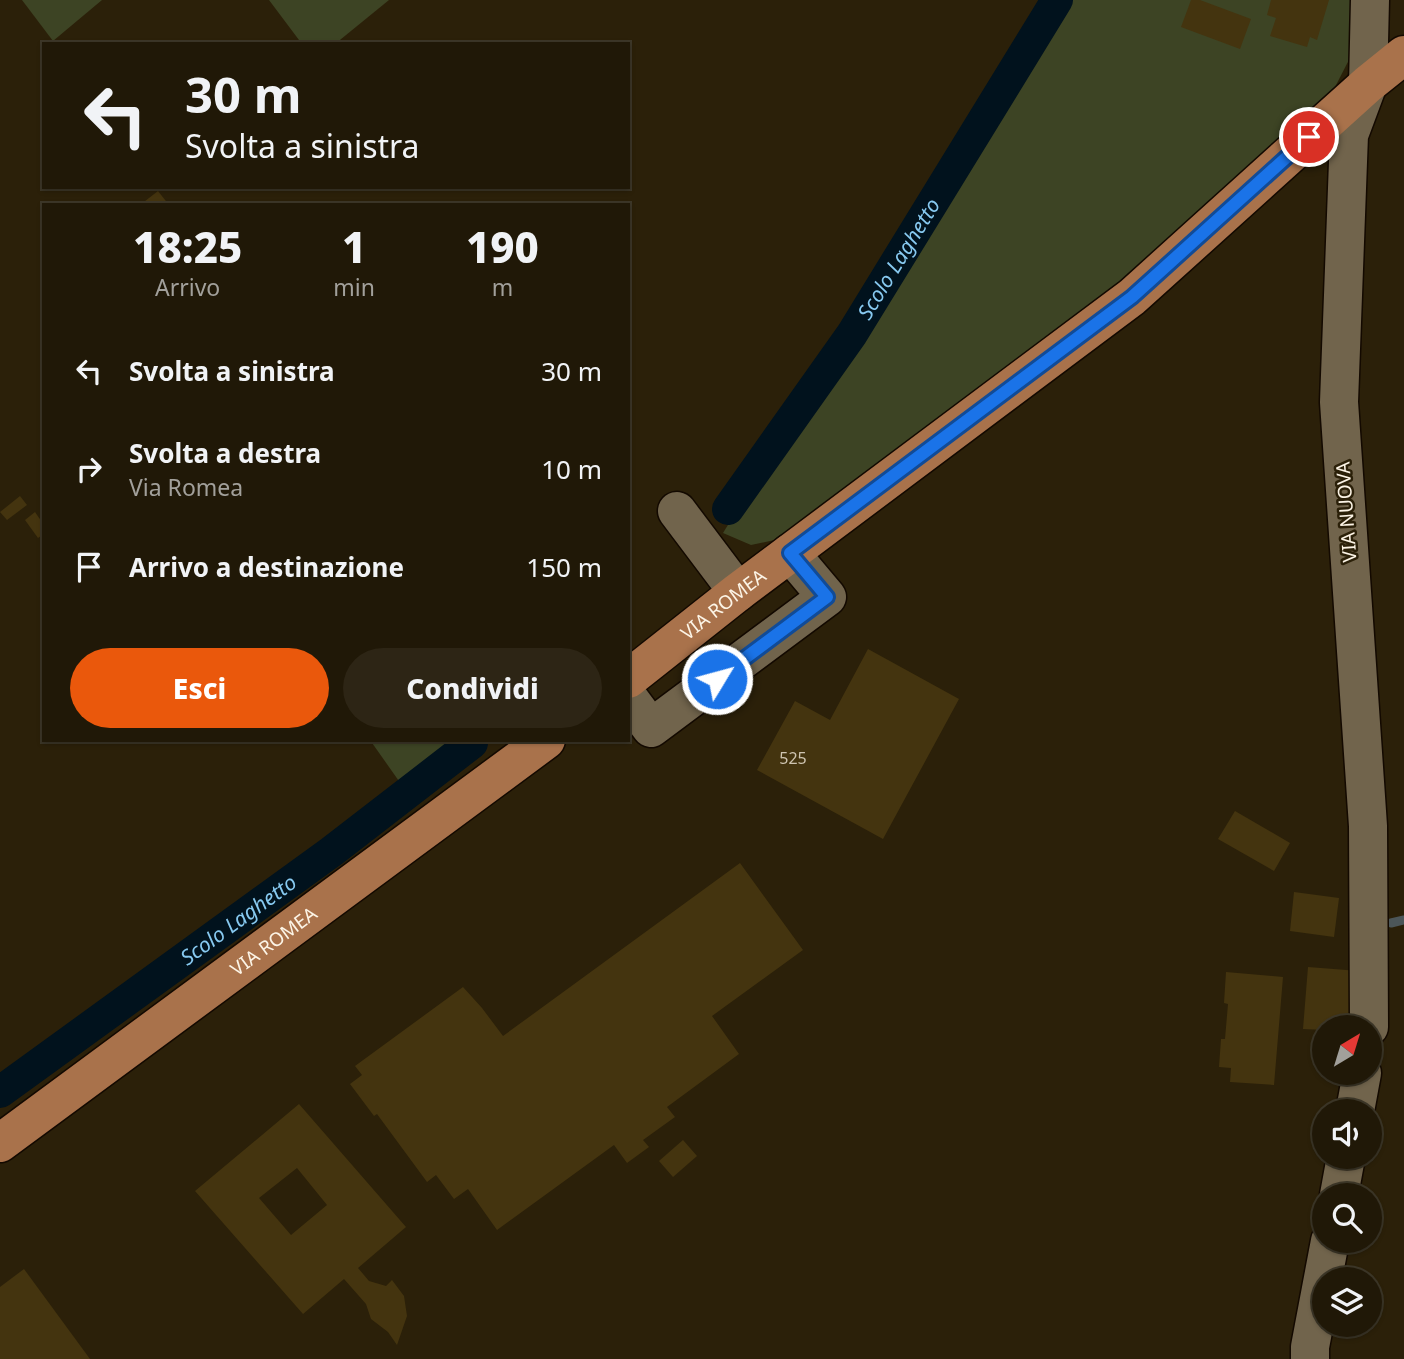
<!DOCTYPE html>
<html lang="it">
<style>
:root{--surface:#201807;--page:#2d2515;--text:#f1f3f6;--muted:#a2a09b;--line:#3d3728;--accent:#ea580c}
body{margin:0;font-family:"Noto Sans",sans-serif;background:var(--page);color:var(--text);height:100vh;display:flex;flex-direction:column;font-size:26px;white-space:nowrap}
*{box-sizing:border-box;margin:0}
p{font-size:23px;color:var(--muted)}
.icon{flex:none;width:38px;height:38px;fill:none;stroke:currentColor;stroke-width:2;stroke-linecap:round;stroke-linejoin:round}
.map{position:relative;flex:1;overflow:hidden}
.details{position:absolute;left:42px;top:203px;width:588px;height:539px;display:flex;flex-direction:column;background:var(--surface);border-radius:0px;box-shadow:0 2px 5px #0004,0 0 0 2px var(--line)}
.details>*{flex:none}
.top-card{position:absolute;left:42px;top:42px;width:588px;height:147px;border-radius:0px;box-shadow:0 2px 5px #0004,0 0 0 2px var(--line);background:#201807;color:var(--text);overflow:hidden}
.needle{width:46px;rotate:38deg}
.controls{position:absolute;left:1312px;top:1015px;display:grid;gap:14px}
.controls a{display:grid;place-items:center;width:70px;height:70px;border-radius:50%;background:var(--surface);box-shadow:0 2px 5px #0004,0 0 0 2px var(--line);font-size:35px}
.pin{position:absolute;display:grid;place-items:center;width:60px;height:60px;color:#fff;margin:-30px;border:4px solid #fff;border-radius:50%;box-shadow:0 2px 7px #0007}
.me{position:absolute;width:77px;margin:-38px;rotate:53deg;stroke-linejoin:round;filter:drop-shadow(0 0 5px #0008)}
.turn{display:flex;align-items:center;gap:24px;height:147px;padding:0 28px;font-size:32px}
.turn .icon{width:91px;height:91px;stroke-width:2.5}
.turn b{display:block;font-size:49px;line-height:60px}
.eta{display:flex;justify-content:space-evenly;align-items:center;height:119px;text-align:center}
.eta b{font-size:42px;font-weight:800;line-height:49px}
.cta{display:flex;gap:14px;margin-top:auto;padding:14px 28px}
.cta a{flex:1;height:80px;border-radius:42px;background:var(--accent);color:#fff;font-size:28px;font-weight:800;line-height:80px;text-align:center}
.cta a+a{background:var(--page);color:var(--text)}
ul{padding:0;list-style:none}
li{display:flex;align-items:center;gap:21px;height:98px;padding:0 28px}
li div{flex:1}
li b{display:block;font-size:26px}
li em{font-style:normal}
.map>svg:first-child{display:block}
</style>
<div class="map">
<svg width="1404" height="1359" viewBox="0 0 1404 1359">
<rect width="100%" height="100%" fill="#2b2009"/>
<g fill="#3d4424">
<path d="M22,0H102L53,41Z"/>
<path d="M269,0H389L335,44H302Z"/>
<path d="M1051,0H1356L1353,52L1334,89L1114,289L779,539L751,545L723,533Z"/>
<path d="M370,740H464L401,784Z"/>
</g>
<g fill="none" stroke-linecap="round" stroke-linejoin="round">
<path stroke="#4c5659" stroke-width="9" d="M1391,923L1404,920"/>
<g stroke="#01121d" stroke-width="32">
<path id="s1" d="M728,509L852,334L1057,0"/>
<path id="s2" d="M0,1092L331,852L472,743"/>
</g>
</g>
<g fill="#44340f" fill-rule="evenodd">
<path d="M1191,0H1200L1251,19L1240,49L1181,27Z"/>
<path d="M1271,0H1329L1317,40L1310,37L1307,47L1270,36L1276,18L1267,15Z"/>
<path d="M158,191L169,205H140Z"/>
<path d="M20,496L27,505L7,520L0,512Z"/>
<path d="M35,512L44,525V534L38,538L25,520Z"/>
<path d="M868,649L959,699L883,839L757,770L795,701L830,720Z"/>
<path d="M1235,811L1290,843L1274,871L1218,839Z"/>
<path d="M740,863L803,950L712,1016L739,1054L667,1107L675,1117L643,1140L649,1147L627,1163L614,1145L497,1230L468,1189L454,1199L436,1175L427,1182L377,1114L374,1116L350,1084L362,1075L355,1066L463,987L482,1008L503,1036Z"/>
<path d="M1294,892L1339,898L1334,937L1290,931Z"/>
<path d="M1308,967L1359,971L1355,1027H1325V1030L1303,1029Z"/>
<path d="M1226,972L1283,977L1274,1085L1230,1082L1231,1068L1219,1067L1221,1039H1225L1228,1004L1224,1003Z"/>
<path d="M299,1104L406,1227L358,1268L369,1281L386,1286L392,1280L404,1296L407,1316L397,1345L388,1332L371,1319L366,1304L344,1279L303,1314L195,1191ZM297,1168L327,1205L291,1235L259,1198Z"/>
<path d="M683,1140L697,1156L673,1177L659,1161Z"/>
<path d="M24,1269L90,1359H0V1287Z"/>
</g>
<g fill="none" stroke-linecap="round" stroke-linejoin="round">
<defs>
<g id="minor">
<path d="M677,511L738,592"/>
<path d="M628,697L651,728L827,597L790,553"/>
<path d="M1369,1027L1368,826L1339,402L1349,135L1368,84L1370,0"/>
<path d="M1355,1111L1362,1073"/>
<path d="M1339,1195L1346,1157"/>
<path d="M1310,1359V1347L1330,1241"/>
</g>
<g id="major">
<path id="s3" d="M628,679L738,592L1132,297L1368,84L1404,55"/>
<path id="s4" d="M0,1143L546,740"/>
</g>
</defs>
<use href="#minor" stroke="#130900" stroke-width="41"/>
<use href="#major" stroke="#130900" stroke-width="41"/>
<use href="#minor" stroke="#71644c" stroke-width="38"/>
<use href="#major" stroke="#a9724b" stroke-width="38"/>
</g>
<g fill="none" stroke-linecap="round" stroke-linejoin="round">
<defs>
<path id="route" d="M717,679L827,597L790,553L1132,297L1309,137"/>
</defs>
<use href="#route" stroke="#114b97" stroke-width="18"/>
<use href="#route" stroke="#1a73e8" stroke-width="12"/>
</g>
<g text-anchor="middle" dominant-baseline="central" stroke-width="5" stroke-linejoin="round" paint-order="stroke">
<g font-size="16" fill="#cec4b0">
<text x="793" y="758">525</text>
</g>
<g font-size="19" fill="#fcf4e6" stroke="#2b2009">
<text transform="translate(1346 512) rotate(-94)">VIA NUOVA</text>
<text stroke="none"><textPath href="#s3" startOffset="121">VIA ROMEA</textPath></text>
<text stroke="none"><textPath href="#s4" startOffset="340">VIA ROMEA</textPath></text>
</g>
<g font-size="21" font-style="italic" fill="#87c9f0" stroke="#2b2009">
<text stroke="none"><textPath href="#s1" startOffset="303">Scolo Laghetto</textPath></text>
<text stroke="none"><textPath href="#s2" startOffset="294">Scolo Laghetto</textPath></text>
</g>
</g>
</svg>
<div class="controls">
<a><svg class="needle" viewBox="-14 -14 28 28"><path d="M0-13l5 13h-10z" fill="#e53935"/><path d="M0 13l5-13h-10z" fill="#a2a09b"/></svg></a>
<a><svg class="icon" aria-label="sound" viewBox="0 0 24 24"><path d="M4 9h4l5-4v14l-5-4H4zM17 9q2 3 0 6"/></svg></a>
<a><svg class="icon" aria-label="search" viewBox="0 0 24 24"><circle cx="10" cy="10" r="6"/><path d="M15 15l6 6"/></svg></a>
<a><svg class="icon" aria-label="layers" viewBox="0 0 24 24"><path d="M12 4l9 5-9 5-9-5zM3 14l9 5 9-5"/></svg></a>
</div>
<div class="pin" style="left:1309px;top:137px;background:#d93025"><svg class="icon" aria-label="arrive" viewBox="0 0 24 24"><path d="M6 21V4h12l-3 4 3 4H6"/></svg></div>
<svg class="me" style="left:717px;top:679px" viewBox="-20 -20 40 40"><circle r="17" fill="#1a73e8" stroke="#fff" stroke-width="3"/><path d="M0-11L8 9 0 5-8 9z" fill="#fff"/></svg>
<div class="top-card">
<div class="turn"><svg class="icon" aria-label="left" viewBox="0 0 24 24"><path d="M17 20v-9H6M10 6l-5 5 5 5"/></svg><div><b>30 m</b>Svolta a sinistra</div></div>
</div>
<section class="details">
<div class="eta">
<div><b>18:25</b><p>Arrivo</p></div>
<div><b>1</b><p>min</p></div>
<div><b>190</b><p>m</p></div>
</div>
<ul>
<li><svg class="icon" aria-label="left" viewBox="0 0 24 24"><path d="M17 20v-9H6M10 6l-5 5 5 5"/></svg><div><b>Svolta a sinistra</b></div><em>30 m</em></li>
<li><svg class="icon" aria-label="right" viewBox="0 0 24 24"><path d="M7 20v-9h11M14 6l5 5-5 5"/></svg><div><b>Svolta a destra</b><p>Via Romea</p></div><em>10 m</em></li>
<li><svg class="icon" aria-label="arrive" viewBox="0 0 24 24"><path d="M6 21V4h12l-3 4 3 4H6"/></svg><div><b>Arrivo a destinazione</b></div><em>150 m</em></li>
</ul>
<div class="cta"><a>Esci</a><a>Condividi</a></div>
</section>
</div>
